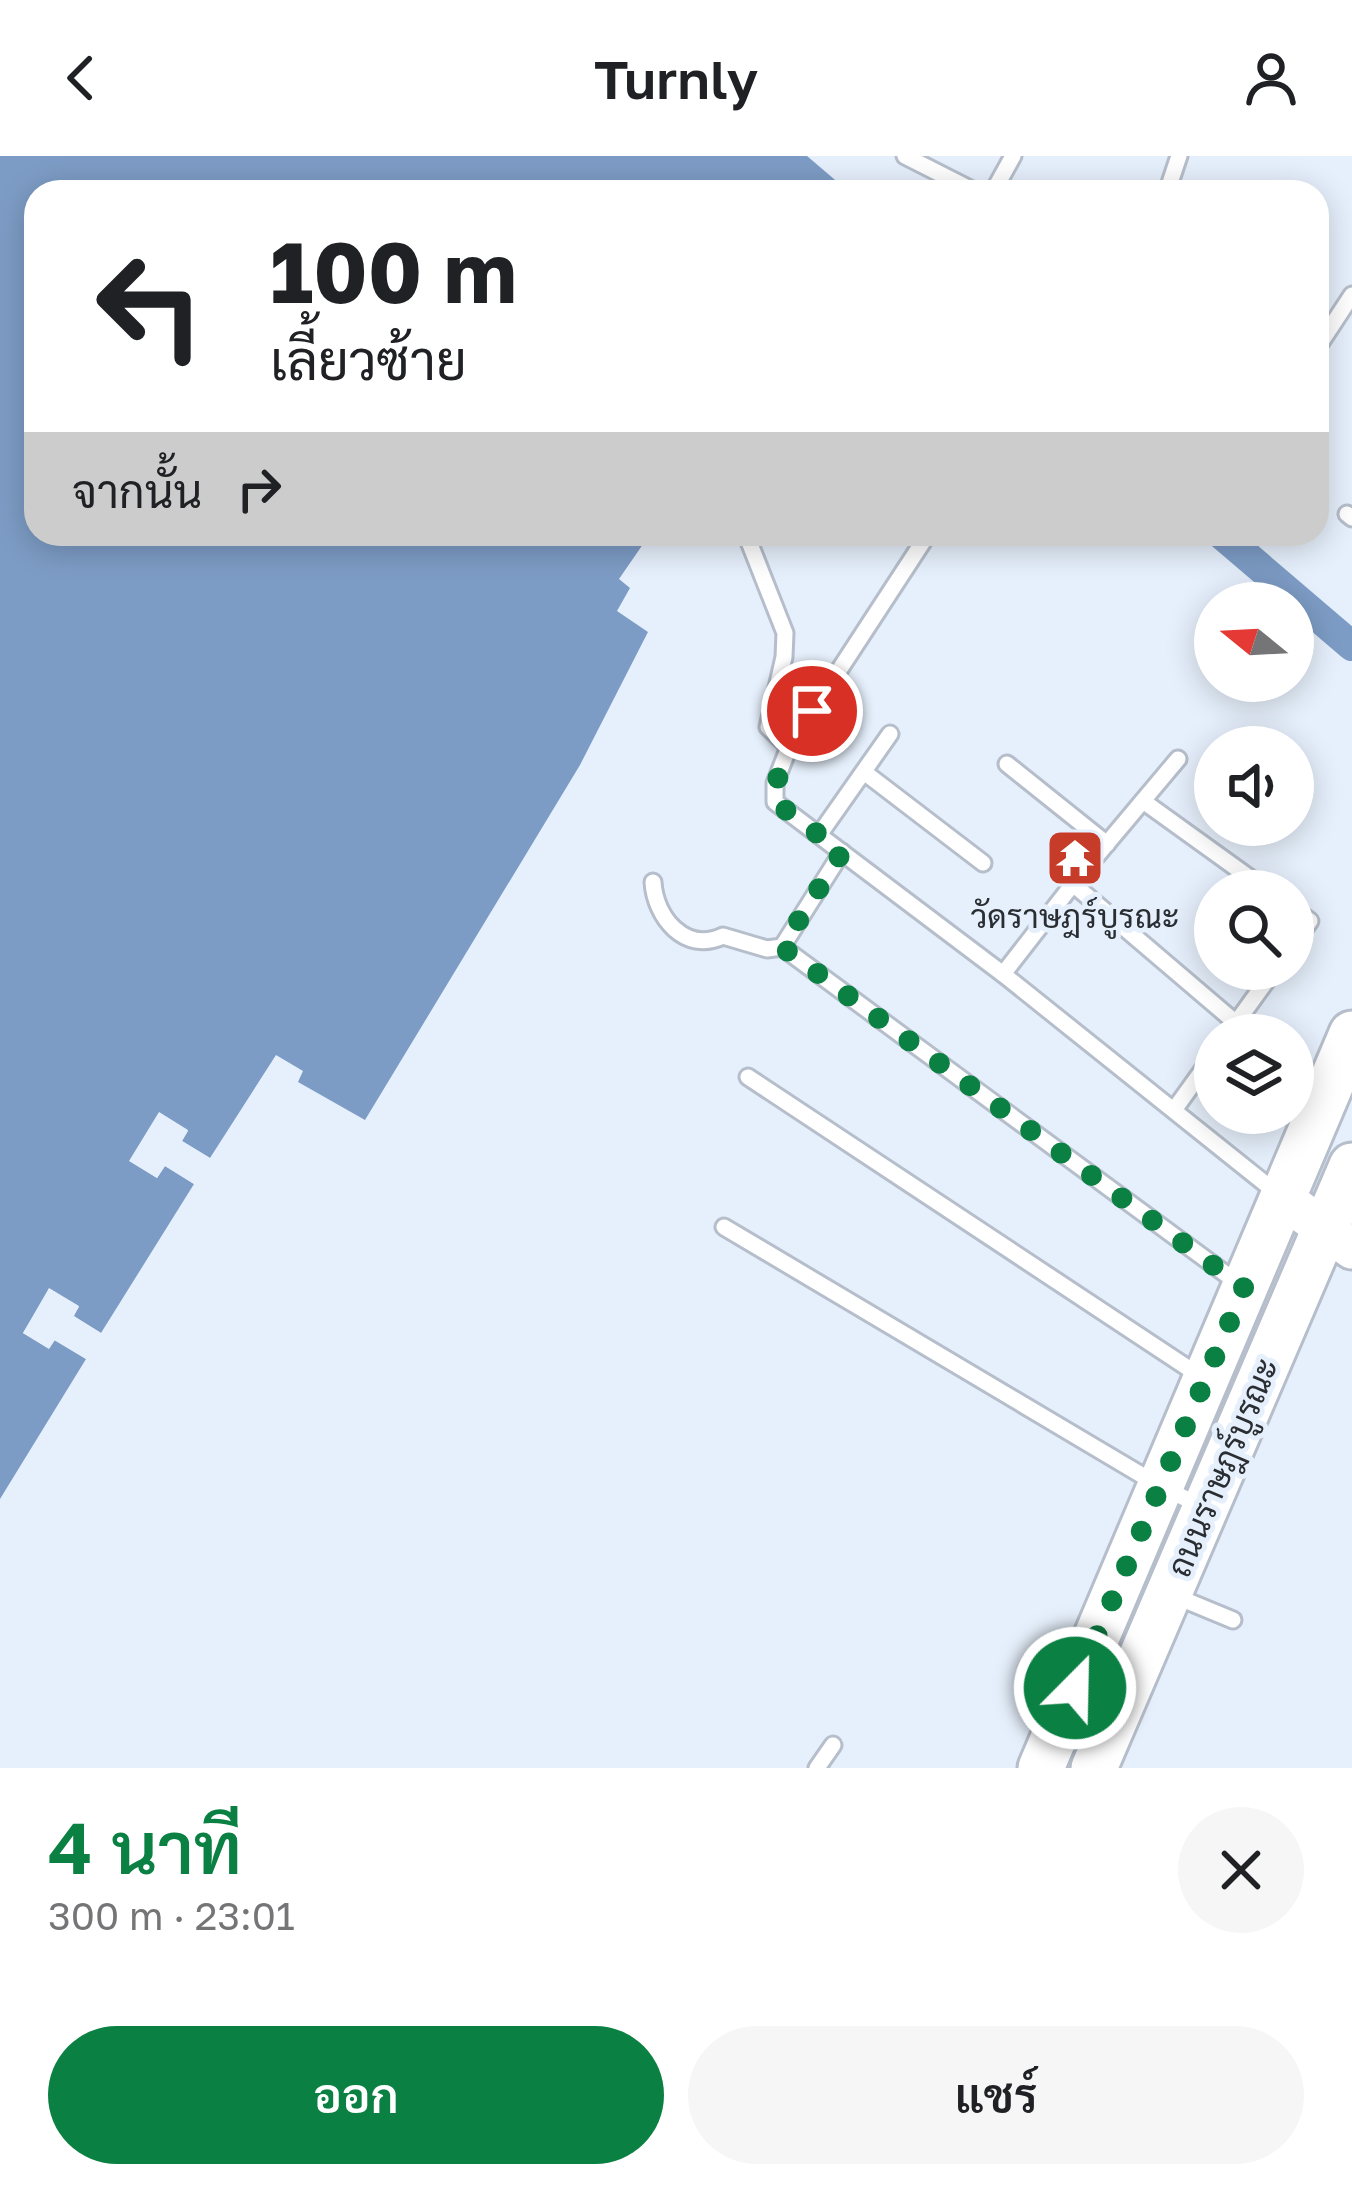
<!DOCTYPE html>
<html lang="th">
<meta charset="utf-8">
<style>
:root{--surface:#fff;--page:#f6f6f6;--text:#202124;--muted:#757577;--accent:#0b8043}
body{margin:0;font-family:"Golos Text",Sarabun,sans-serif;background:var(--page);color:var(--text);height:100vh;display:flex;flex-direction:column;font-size:45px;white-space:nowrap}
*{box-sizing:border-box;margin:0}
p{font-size:39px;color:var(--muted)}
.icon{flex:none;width:66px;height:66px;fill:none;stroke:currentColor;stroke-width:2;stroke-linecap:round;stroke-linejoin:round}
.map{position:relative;height:1612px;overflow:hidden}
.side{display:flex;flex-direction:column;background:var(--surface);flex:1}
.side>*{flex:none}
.guide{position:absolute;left:24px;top:24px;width:1305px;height:366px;border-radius:36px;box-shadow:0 6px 30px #0003;background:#fff;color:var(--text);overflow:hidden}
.needle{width:78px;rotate:288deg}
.fabs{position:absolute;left:1194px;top:426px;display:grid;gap:24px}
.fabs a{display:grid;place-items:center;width:120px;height:120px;border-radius:50%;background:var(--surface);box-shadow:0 6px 30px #0003;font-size:60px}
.pin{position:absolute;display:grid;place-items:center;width:102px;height:102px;color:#fff;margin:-51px;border:6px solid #fff;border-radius:50%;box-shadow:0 3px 12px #0007}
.me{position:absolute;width:132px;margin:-66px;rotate:23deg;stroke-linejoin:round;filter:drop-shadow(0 0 9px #0008)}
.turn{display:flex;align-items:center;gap:42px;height:252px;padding:0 48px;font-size:54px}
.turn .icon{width:156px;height:156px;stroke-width:2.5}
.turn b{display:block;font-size:84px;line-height:102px}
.then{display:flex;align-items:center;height:114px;padding:0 48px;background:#0003;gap:24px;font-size:45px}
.round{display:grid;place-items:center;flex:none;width:126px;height:126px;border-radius:63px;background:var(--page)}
.head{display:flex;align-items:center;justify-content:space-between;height:204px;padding:0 48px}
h1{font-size:72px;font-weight:600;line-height:90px;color:var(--accent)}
.cta{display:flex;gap:24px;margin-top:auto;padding:24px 48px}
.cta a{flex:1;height:138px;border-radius:72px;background:var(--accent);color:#fff;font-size:48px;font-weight:600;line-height:138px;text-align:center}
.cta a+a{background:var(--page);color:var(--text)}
header{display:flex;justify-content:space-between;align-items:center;height:156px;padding:0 48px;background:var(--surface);font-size:54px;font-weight:600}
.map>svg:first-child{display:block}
</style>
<header><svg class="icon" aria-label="back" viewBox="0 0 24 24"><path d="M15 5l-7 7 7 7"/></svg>Turnly<svg class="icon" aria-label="person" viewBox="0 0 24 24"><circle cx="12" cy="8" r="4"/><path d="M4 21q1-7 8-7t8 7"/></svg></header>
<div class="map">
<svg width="1352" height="1612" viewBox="0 0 1352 1612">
<rect width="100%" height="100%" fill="#e6f0fc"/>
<path fill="#7d9cc5" d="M0,0H802L801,36H36V378H650L619,423L630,432L617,455L648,476L580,609L365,964L298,926L303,915L276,899L210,1002L182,985L188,975L160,957L130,1005L157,1022L165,1010L194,1028L101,1177L73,1160L79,1151L50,1133L23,1177L48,1192L54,1184L86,1203L0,1343Z"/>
<g fill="#e6f0fc">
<path d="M159,956L188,974L182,985L210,1002L206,1007L178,990L176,984L180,976L161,964L138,1003L155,1014L161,1005L167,1004L197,1023L194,1028L165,1010L157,1022L129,1005Z"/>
<path d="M49,1132L79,1150L74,1160L101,1177L98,1182L69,1164L71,1152L52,1141L31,1175L47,1185L57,1178L89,1198L86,1203L55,1184L49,1193L23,1177Z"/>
</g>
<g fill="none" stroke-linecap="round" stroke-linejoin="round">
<g stroke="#7d9cc5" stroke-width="30">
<path d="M784,0L826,36"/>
<path d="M1221,378L1352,490"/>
</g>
<defs>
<g id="service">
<path d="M905,0L976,36"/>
<path d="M993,36L1013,0"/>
<path d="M1167,36L1179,0"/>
<path d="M1317,192L1352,139"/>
<path d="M1347,358L1352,362"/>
<path d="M746,378L785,477L784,501L768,571L789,591L775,627V646L1003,818L1278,1038"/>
<path d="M789,591L928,378"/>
<path d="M1007,608L1107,688"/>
<path d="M864,616L983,707"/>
<path d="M1143,645L1268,735"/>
<path d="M819,679L890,578"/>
<path d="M653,726C655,761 685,798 723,780L767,793L782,791L842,696"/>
<path d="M1073,728L1178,603"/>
<path d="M1293,753L1310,765L1293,789"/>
<path d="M782,791L1242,1130"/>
<path d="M1003,818L1073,728L1236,867L1228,879"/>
<path d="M1236,867L1275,813"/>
<path d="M748,921L1203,1222"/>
<path d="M1174,954L1215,897"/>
<path d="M724,1071L1160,1330L1203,1351"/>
<path d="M1175,1440L1233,1464"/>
<path d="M817,1612L833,1589"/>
</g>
<path id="tertiary" d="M1284,1043L1352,1093"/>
<g id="secondary">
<path d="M1041,1612L1352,878"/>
<path d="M1094,1612L1352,1010"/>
</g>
</defs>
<use href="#service" stroke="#b5beca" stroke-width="21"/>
<use href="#tertiary" stroke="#b5beca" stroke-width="45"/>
<use href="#secondary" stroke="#b5beca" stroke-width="51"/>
<use href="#service" stroke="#fff" stroke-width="15"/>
<use href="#tertiary" stroke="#fff" stroke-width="39"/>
<use href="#secondary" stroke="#fff" stroke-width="45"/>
</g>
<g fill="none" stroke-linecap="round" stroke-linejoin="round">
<path stroke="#0b8043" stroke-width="21" stroke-dasharray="0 37.8" d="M812,555C793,584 775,611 775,646L842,696L782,791L1244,1132L1075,1532"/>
</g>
<defs>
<symbol id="temple-square" viewBox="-11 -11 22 22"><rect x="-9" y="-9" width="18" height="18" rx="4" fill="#c73b29" stroke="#e6f0fc"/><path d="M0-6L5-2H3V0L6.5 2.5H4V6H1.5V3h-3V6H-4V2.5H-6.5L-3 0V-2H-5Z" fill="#fff"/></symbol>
</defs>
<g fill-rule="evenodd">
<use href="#temple-square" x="1042" y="669" width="66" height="66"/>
</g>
<g text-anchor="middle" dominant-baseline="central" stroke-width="10" stroke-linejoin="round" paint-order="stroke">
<g font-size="33" fill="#2a2e33" stroke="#e6f0fc">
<text x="1075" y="759">วัดราษฎร์บูรณะ</text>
</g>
<g font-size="33" fill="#2a2e33" stroke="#e6f0fc">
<text transform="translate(1222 1311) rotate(-67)">ถนนราษฎร์บูรณะ</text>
</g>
</g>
</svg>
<div class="fabs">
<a><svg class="needle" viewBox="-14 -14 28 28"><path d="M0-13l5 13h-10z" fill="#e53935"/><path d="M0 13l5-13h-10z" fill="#757577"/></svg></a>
<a><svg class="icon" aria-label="sound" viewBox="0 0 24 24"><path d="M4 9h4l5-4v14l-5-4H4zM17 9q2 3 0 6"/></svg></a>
<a><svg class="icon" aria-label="search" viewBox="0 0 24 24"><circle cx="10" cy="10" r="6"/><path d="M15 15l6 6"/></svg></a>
<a><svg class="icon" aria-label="layers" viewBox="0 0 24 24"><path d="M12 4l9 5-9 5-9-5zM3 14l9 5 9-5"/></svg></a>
</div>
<div class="pin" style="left:812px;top:555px;background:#d93025"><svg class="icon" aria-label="arrive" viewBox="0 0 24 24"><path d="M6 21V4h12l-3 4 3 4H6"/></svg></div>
<svg class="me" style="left:1075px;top:1532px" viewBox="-20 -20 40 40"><circle r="17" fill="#0b8043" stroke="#fff" stroke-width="3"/><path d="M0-11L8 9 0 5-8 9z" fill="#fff"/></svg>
<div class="guide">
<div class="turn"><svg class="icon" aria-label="left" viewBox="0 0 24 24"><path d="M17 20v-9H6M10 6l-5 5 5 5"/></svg><div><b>100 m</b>เลี้ยวซ้าย</div></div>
<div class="then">จากนั้น<svg class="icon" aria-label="right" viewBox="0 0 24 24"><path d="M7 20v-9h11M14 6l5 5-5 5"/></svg></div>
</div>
</div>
<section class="side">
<div class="head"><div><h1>4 นาที</h1><p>300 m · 23:01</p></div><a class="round"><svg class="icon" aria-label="close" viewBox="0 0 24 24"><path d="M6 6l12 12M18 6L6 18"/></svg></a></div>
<div class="cta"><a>ออก</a><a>แชร์</a></div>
</section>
